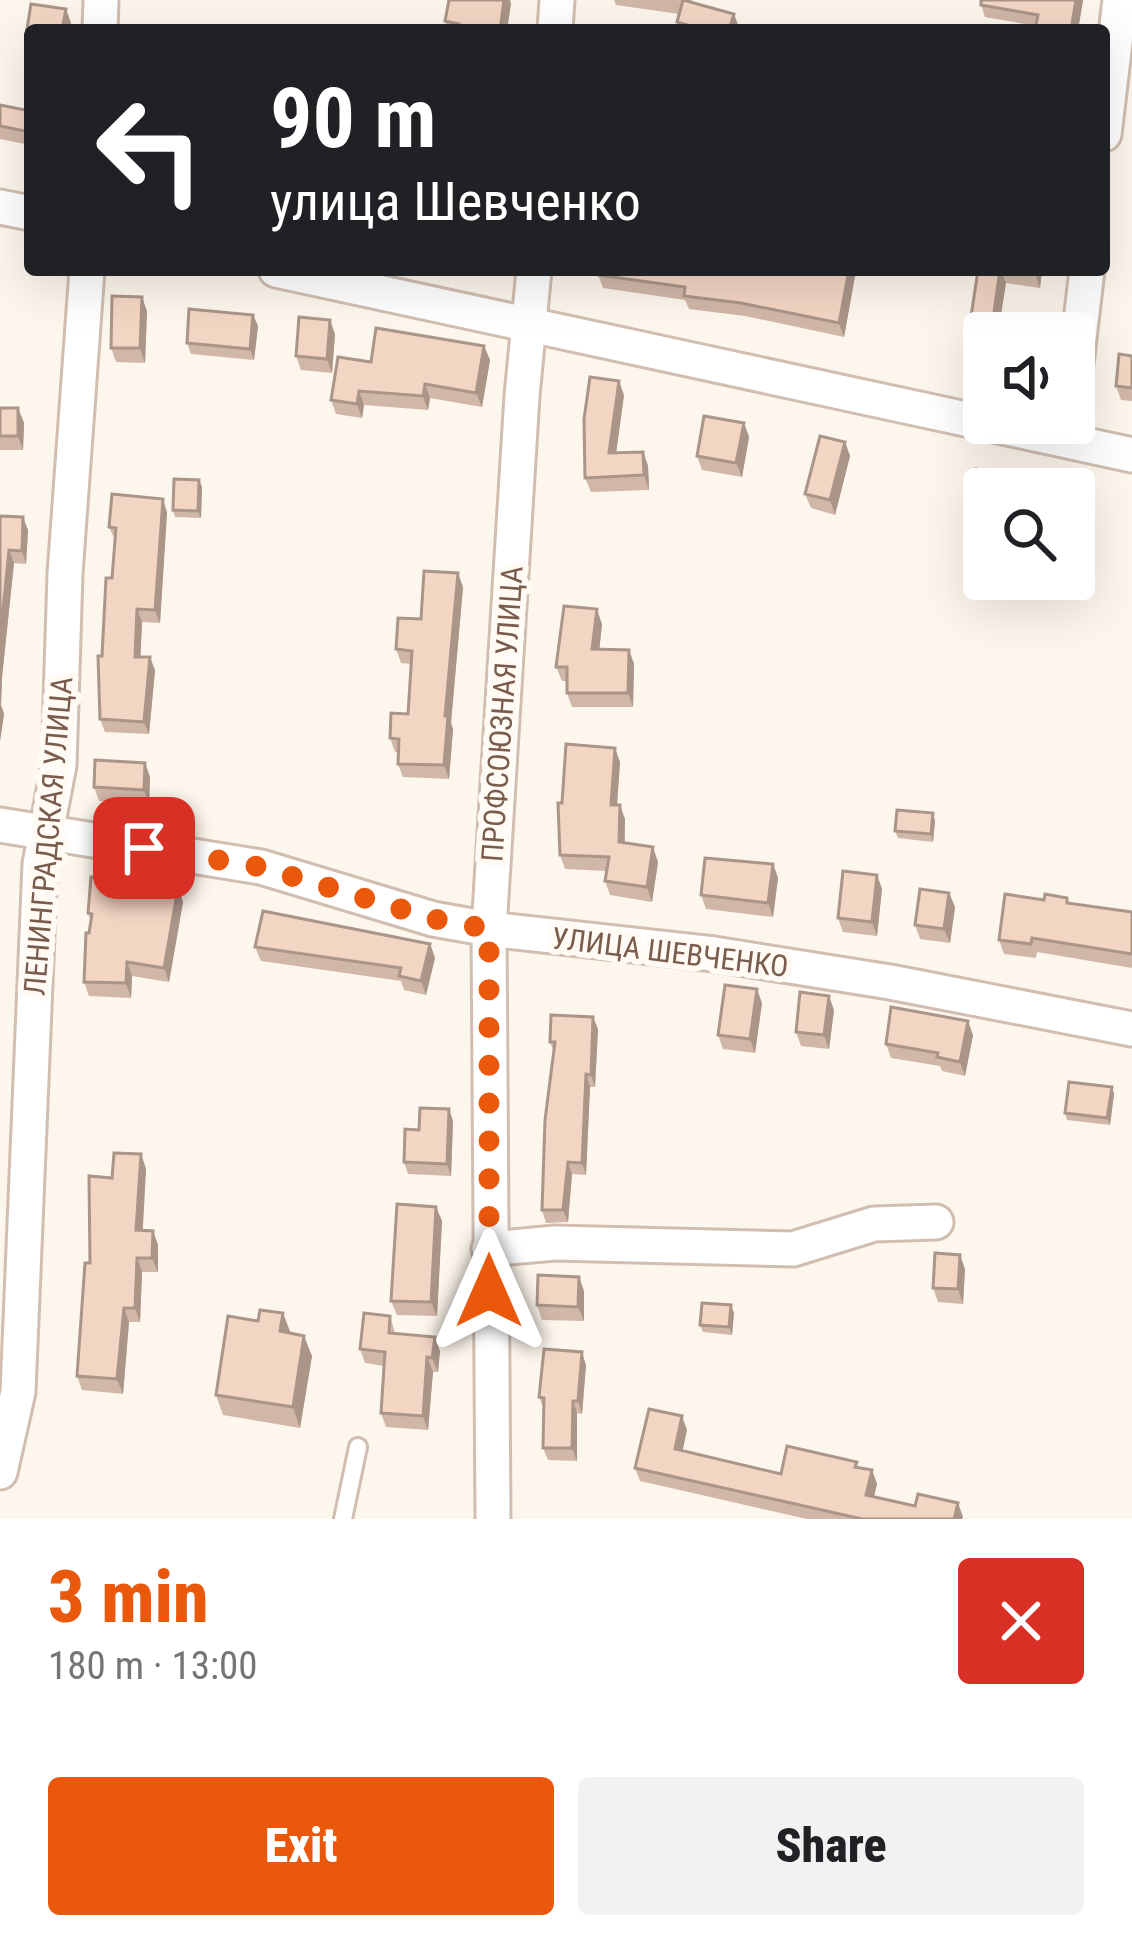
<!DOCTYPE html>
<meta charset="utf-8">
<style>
:root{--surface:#fff;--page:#f2f2f2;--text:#202124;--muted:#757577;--accent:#ea580c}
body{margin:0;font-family:"Roboto Condensed",sans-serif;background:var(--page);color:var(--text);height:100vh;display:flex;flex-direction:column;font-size:45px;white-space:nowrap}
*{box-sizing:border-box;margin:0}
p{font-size:39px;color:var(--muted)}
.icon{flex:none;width:66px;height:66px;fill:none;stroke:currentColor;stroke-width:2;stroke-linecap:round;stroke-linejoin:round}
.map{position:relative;height:1519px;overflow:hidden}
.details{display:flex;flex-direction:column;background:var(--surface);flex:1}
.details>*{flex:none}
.banner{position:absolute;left:24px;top:24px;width:1086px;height:252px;border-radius:12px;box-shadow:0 12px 48px #0002;background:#202124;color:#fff;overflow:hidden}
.fabs{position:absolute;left:963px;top:312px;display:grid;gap:24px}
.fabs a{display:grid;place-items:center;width:132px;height:132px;border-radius:12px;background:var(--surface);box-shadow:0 12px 48px #0002;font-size:60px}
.pin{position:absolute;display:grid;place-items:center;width:102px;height:102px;color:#fff;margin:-51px;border-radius:24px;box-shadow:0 6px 18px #0006}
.me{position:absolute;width:132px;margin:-66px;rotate:0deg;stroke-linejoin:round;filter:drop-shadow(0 0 9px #0008)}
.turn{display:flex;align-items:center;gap:42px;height:252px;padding:0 48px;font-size:54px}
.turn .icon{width:156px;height:156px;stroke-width:2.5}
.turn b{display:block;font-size:84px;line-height:102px}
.round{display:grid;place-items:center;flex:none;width:126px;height:126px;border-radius:12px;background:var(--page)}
.head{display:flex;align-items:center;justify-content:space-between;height:204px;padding:0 48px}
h1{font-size:72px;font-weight:800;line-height:90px;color:var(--accent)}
.action{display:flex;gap:24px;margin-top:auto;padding:24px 48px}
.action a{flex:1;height:138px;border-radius:12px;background:var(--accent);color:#fff;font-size:48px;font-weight:800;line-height:138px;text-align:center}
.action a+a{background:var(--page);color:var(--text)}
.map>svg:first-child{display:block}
</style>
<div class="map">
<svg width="1132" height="1519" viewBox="0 0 1132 1519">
<rect width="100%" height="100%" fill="#fdf6ec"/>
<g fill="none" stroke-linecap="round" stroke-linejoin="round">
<defs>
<path id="lane" d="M343,1519L358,1447"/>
<g id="street">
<path d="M100,30L101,0"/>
<path d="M555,30L557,0"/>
<path d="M1104,134L1120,0"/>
<path d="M0,207L30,213"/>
<path d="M276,270L984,423"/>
<path d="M1074,381L1087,270"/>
<path d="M984,423L1132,455"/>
<path d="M0,825L261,867L433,919L489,929L714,954L890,982L1132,1029"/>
<path d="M489,1249L555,1243L793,1249L874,1224L936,1222"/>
<path d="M0,1472L18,1392L40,864L59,765L65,574L87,270"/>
<path d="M493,1519L489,929L522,396L534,270"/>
</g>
</defs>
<use href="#lane" stroke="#d1beb0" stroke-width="22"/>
<use href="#street" stroke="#d1beb0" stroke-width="39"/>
<use href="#lane" stroke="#fff" stroke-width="16"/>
<use href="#street" stroke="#fff" stroke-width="33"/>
</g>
<g fill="#d1b7a8">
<path d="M614,0H692L691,2L734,14L739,28L738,30H680L677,22L679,14L616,5Z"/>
<path d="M981,0H1083L1078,30H1035L1036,26L985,17L981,5Z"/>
<path d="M511,3L507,30H449L445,21Z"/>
<path d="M0,105L30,111V145L0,139Z"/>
<path d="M978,270H1042L1040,288L1006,283L1000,320L1021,324L1025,333H984V366L971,364L966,350Z"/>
<path d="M598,275L855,276L844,337L745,316L689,309L685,300L603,288Z"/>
<path d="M147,311L145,363L116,362L111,348Z"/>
<path d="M253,315L258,326L254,360L191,354L187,343Z"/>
<path d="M335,334L332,373L301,370L296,356Z"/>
<path d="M484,346L490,360L482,407L430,398L428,410L364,405L362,418L336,414L331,400L371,362Z"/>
<path d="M1132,356V401L1121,400L1116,386Z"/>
<path d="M624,395L616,453L643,452L648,466L649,490L591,492L585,478Z"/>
<path d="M0,408H18L24,423L23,450H0Z"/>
<path d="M744,423L749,437L742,477L702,470L697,456Z"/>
<path d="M845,442L850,456L835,515L811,508L805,494Z"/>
<path d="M976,469L1004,474L1009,489H984V539L970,537L965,523Z"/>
<path d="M199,480L202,487L201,518L175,517L173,510Z"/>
<path d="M167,512L160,623L142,622L140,657L155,670L149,734L105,732L100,719L102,656L112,578L115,540L109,527Z"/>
<path d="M0,516L28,530L26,564L14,563L2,677L1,705L4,714L0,741Z"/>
<path d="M463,587L451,723L453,729L449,779L403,777L398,764V752H395L390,738L408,714L411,664L401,663L396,649L421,619Z"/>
<path d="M602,624L599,649L629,650L634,664L633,707H572L567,693V681H562L556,667Z"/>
<path d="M620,762L617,805L625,819V843L658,862L652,902L610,895L605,881L606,871L565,869L560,855L562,803Z"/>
<path d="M145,763L150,777L149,804L99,801L94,787Z"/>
<path d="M935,821L933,842L898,838L895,831Z"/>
<path d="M773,864L778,878L773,917L706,909L701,895Z"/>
<path d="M877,875L882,889L877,936L843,932L838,918Z"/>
<path d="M178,888L183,902L169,982L132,976L131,998L89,996L84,982L91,922L88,913Z"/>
<path d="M949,893L955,907L950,943L920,939L915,925Z"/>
<path d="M1069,903L1132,912V968L1037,952L1036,958L1004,954L999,940Z"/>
<path d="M430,944L435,958L426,995L404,990L401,981L261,961L255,947Z"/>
<path d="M762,1003L755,1053L723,1049L718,1035Z"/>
<path d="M834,1010L829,1049L801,1046L796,1032Z"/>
<path d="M598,1029L595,1087H590L586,1175L572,1174L568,1222L546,1223L542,1210L554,1052L550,1042Z"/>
<path d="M973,1035L965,1076L942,1071L940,1066L891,1058L886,1044Z"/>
<path d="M1112,1087L1114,1094L1110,1125L1067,1120L1065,1113Z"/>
<path d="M453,1121L451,1176L408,1174L404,1162L419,1130Z"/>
<path d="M141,1154L146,1169L142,1230L153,1231L158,1245V1272H142L140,1322H129L123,1394L82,1390L77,1376L90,1263L112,1178Z"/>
<path d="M436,1207L442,1221L437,1316L397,1315L391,1301Z"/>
<path d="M965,1269L963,1304L938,1302L933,1288Z"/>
<path d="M584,1291V1321L542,1320L537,1305Z"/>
<path d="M283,1313L290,1333L312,1356L300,1428L223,1415L216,1395L258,1321Z"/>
<path d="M734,1313L732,1335L703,1332L700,1325Z"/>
<path d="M390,1316L395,1333L440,1351L438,1372H433L428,1430L386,1427L381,1413L384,1366L365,1363L360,1349Z"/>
<path d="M586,1365L582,1414L577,1413V1461L548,1460L543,1448L544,1410L539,1397Z"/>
<path d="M687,1430L682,1451L781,1474L859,1468L872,1470L877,1484L874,1496L915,1506L958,1503L962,1519H807L640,1481L635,1468Z"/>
</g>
<g fill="#aa9588">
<path d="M504,0H510L511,3L507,30H500Z"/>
<path d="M1076,0H1083L1078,30H1071Z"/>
<path d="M66,9L71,23L70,30H62Z"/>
<path d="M734,14L739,28L738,30H729Z"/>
<path d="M849,270H853L855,276L844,337L839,323Z"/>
<path d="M1001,270L1006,283L998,333L993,319Z"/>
<path d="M1035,270H1042L1040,288L1035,273Z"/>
<path d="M142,297L147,311L145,363L140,348Z"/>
<path d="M253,315L258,326L254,360L250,349Z"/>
<path d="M330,320L335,334L332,373L327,359Z"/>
<path d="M484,346L490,360L482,407L476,393Z"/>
<path d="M619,381L624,395L614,468L609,453Z"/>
<path d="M425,384L430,398L428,410L423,396Z"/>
<path d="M359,391L364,405L362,418L357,404Z"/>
<path d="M18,408L24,423L23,450L18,436Z"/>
<path d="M744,423L749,437L742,477L736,463Z"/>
<path d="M845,442L850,456L835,515L830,500Z"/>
<path d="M643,452L648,466L649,490L644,475Z"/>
<path d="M1004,474L1009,489H1001Z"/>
<path d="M199,480L202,487L201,518L198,511Z"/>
<path d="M163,499L167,512L160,623L155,610Z"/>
<path d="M23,517L28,530L26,564L22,551Z"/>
<path d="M9,550L14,563L2,677L1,705L4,714L0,741V640Z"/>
<path d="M458,573L463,587L451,723L453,729L449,779L444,765L445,716Z"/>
<path d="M137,609L142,622L140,670L135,657Z"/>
<path d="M597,609L602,624L598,663L592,649Z"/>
<path d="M629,650L634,664L633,707L628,693Z"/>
<path d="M150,657L155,670L149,734L144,722Z"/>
<path d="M615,748L620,762L616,819L611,805Z"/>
<path d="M145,763L150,777L149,804L144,790Z"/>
<path d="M620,805L625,819L624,856L619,842Z"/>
<path d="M933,813L935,821L933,842L931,834Z"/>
<path d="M653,847L658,862L652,902L647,887Z"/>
<path d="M773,864L778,878L773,917L768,903Z"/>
<path d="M877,875L882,889L877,936L872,922Z"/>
<path d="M178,888L183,902L169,982L164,968Z"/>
<path d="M949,893L955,907L950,943L944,929Z"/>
<path d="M430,944L435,958L426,995L421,981Z"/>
<path d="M127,962L132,976L131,998L126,983Z"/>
<path d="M757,989L762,1003L755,1053L750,1039Z"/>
<path d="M829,996L834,1010L829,1049L824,1035Z"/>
<path d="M593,1017L598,1029L595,1087L591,1075Z"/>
<path d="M968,1021L973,1035L965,1076L960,1062Z"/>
<path d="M586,1074L590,1087L586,1175L582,1163Z"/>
<path d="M1112,1087L1114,1094L1110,1125L1107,1118Z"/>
<path d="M449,1109L453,1121L451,1176L447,1164Z"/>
<path d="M141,1154L146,1169L142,1245L136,1230Z"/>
<path d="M568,1162L572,1174L568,1222L563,1210Z"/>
<path d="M436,1207L442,1221L437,1316L431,1302Z"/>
<path d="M153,1231L158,1245V1272L152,1258Z"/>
<path d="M960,1255L965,1269L963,1304L958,1289Z"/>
<path d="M137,1258L142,1272L140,1322L135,1308Z"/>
<path d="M579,1277L584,1291V1321L578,1307Z"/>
<path d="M731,1305L734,1313L732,1335L729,1327Z"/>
<path d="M124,1308L129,1322L123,1394L117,1379Z"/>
<path d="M283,1313L291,1334L280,1331Z"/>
<path d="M304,1336L312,1356L300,1428L293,1407Z"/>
<path d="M435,1337L440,1351L438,1372L432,1358Z"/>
<path d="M582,1352L586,1365L582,1414L578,1401Z"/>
<path d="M427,1357L433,1372L428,1430L423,1416Z"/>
<path d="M573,1401L577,1413V1461L572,1448Z"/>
<path d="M682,1416L687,1430L680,1463L675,1449Z"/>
<path d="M872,1470L877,1484L871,1508L866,1495Z"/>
<path d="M958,1503L963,1517L962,1519H954Z"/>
</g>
<g fill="#f3d5c3" stroke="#aa9588" stroke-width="3">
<path d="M449,0H504L500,30H458L459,24L445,21Z"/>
<path d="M683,0L734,14L729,30H704L677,22Z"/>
<path d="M981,0H1076L1071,30H1035L1038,15L981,5Z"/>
<path d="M31,4L66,9L62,30H30V35H26Z"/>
<path d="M0,105L30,111V132L0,126Z"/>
<path d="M598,270H849L839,323L741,303L684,296L685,287L598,275Z"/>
<path d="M978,270H1000L993,319L1021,324L1020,333H984V353L966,350Z"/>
<path d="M112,296L142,297L140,348H111Z"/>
<path d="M189,309L253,315L250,349L187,343Z"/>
<path d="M299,317L330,320L327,359L296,356Z"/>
<path d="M376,328L484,346L476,393L425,384L423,396L359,391L357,404L331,400L338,357L371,362Z"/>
<path d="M1119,354L1132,356V388L1116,386Z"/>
<path d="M590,377L619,381L609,453L643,452L644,475L585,478L584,419Z"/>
<rect x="0" y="408" width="18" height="28"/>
<path d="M704,416L744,423L736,463L697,456Z"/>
<path d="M820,436L845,442L830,500L805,494Z"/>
<path d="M976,469L1004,474L1001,489H984V526L965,523Z"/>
<path d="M174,479L199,480L198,511L173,510Z"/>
<path d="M112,494L163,499L155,610L137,609L135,657H150L144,722L100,719L98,656H102L106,578H112L116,528L109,527Z"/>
<path d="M0,516L23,517L22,551L9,550L0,640Z"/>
<path d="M424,571L458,573L445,716H448L444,765L398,764L399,739L390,738L391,713L408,714L412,651L396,649L398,618L421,619Z"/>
<path d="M564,606L597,609L592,649L629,650L628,693H567V667H556Z"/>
<path d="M566,744L615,748L611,805H620L619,842L653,847L647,887L605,881L609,857L560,855L558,803H562Z"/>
<path d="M95,760L145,763L144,790L94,787Z"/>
<path d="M897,810L933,813L931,834L895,831Z"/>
<path d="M705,858L773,864L768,903L701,895Z"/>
<path d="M843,871L877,875L872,922L838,918Z"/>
<path d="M91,877L178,888L164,968L127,962L126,983L84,982L86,933H89L92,914L88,913Z"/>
<path d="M920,889L949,893L944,929L915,925Z"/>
<path d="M1005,894L1044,900L1045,894L1067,898V903L1132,912V954L1032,938L1031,944L999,940Z"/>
<path d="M263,911L430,944L421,981L399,976L401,968L255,947Z"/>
<path d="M725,985L757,989L750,1039L718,1035Z"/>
<path d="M800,992L829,996L824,1035L796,1032Z"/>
<path d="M891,1007L968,1021L960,1062L937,1057L938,1053L886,1044Z"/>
<path d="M551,1015L593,1017L591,1075L586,1074L582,1163L568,1162L563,1210H542L545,1120L555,1042H550Z"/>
<path d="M1069,1082L1112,1087L1107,1118L1065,1113Z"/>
<path d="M420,1108L449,1109L447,1164L404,1162L405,1129L419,1130Z"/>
<path d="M114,1153L141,1154L136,1230L153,1231L152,1258H137L135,1308H124L117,1379L77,1376L85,1263H90L89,1176L112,1178Z"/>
<path d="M397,1204L436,1207L431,1302L391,1301Z"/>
<path d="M935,1253L960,1255L958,1289L933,1288Z"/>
<path d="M538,1275L579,1277L578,1307L537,1305Z"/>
<path d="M702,1303L731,1305L729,1327L700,1325Z"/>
<path d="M260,1310L283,1313L280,1331L304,1336L293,1407L216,1395L228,1316L258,1321Z"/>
<path d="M364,1313L390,1316L389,1333L435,1337L432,1358L427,1357L423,1416L381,1413L385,1352L360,1349Z"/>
<path d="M544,1349L582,1352L578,1401H573L572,1448H543L544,1398L539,1397Z"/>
<path d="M649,1409L682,1416L675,1449L781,1474L787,1446L857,1462L855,1467L872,1470L866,1495L915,1506L918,1494L958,1503L954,1519H862L635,1468Z"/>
</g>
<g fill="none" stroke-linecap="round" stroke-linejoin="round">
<path stroke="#ea580c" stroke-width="21" stroke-dasharray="0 37.8" d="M144,848L261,867L434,919L489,929V1291"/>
</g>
<g text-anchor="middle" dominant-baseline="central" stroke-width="12" stroke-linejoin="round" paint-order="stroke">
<g font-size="30" fill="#7a5c4d" stroke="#fffaf3">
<text transform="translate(502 714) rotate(-86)">ПРОФСОЮЗНАЯ УЛИЦА</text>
<text transform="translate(48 836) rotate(-85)">ЛЕНИНГРАДСКАЯ УЛИЦА</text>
<text transform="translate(670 952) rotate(7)">УЛИЦА ШЕВЧЕНКО</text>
</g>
</g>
</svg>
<div class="fabs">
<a><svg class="icon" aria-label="sound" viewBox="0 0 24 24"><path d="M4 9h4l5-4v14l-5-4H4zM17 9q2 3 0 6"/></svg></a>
<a><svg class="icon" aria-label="search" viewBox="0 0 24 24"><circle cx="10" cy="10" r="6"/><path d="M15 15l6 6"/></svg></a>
</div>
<div class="pin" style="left:144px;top:848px;background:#d93025"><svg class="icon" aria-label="arrive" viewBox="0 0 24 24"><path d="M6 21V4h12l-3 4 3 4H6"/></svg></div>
<svg class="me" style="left:489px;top:1291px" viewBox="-20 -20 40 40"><path d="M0-17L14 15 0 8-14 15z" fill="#ea580c" stroke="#fff" stroke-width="4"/></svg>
<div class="banner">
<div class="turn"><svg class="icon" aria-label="left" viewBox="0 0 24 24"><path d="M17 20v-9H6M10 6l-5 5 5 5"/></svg><div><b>90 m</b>улица Шевченко</div></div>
</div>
</div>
<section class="details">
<div class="head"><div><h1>3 min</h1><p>180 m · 13:00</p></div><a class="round" style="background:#d93025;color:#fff"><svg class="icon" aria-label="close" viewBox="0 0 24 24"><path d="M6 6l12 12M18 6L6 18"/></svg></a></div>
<div class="action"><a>Exit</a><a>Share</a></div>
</section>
